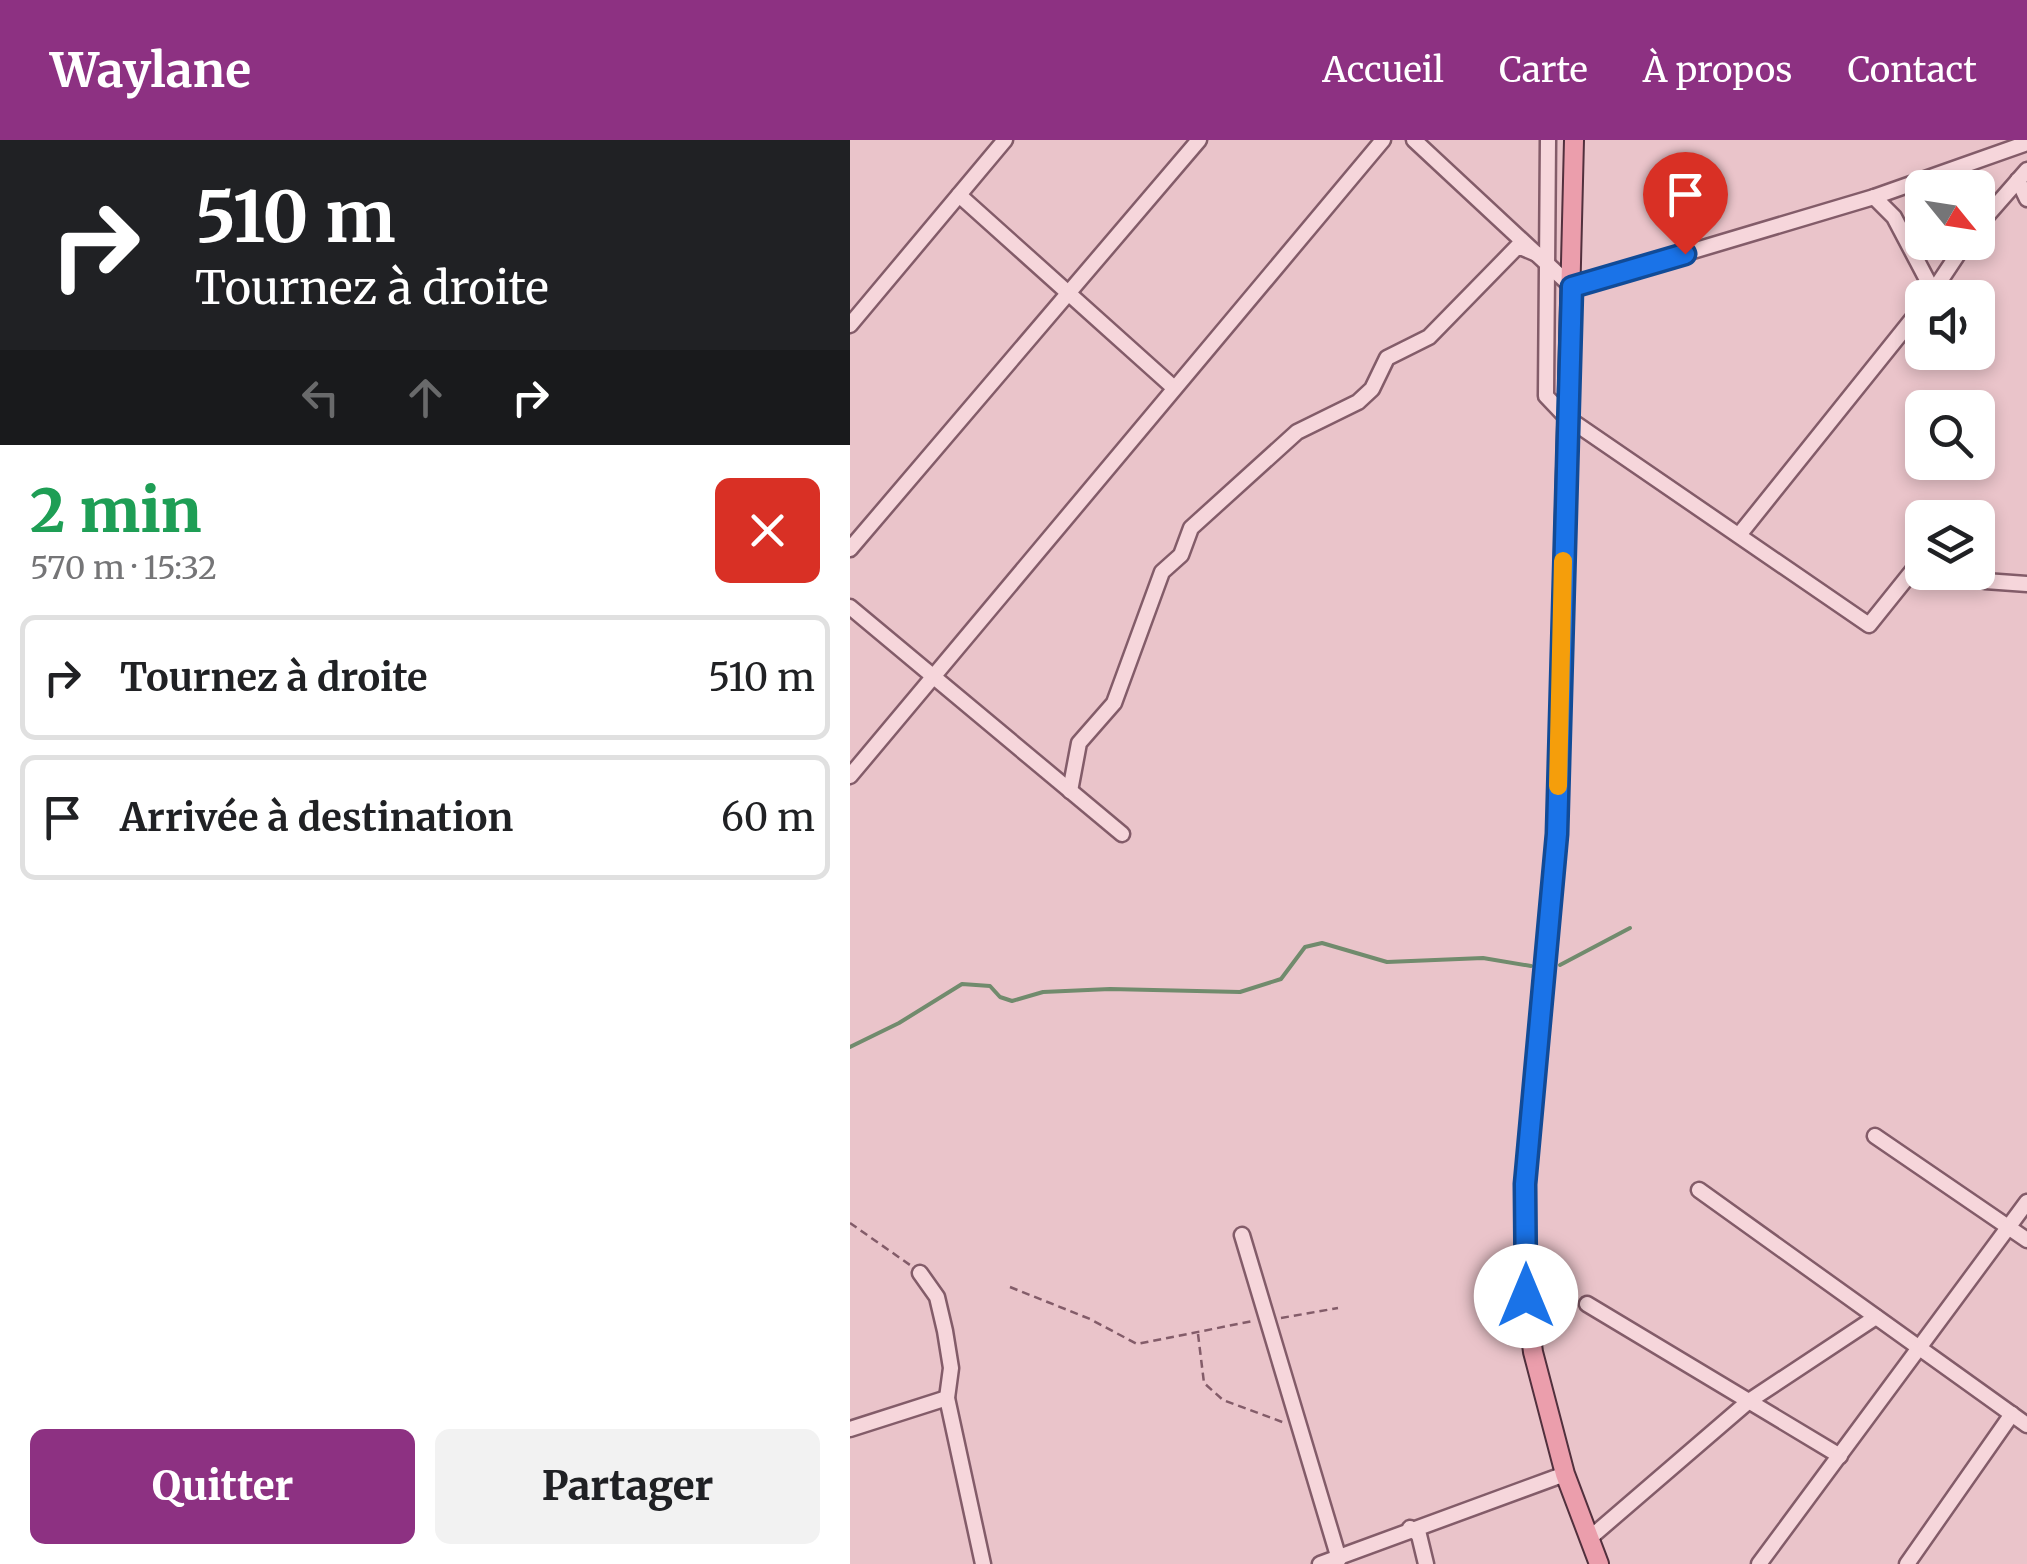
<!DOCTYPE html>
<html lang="fr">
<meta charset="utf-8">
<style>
:root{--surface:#fff;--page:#f2f2f2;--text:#202124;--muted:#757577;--line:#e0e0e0;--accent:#8d3182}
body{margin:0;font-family:Merriweather,serif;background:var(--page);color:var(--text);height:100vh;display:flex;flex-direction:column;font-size:38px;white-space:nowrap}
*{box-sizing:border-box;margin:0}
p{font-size:32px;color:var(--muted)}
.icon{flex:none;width:55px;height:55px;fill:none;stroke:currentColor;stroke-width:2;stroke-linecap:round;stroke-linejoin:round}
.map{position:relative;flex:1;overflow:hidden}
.panel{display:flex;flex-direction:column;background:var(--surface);width:850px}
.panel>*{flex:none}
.guide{background:#202124;color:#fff;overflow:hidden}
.needle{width:65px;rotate:120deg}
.controls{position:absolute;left:1055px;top:30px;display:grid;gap:20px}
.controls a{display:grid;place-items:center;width:90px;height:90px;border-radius:15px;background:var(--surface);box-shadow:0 5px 15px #0003;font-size:50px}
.pin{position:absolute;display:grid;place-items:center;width:85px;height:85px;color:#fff;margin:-102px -42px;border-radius:50% 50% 50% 0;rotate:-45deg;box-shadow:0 0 10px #0007}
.pin .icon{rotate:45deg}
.me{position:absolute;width:110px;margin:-55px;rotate:0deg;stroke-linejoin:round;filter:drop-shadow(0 0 8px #0008)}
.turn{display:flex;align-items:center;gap:35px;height:210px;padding:0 30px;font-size:45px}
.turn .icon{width:130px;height:130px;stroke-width:2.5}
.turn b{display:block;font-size:70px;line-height:85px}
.lanes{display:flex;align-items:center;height:95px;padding:0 30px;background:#0003;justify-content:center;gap:50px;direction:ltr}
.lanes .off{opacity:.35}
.round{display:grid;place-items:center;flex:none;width:105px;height:105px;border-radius:15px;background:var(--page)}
.overview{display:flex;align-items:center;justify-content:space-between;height:170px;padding:0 30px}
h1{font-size:60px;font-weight:800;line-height:75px;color:#1e9e55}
.primary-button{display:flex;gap:20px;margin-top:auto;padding:20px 30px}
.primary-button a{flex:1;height:115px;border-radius:15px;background:var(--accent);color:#fff;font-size:40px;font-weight:800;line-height:115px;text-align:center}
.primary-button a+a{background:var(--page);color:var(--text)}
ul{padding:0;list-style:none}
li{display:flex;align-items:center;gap:30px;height:125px;margin:0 20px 15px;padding:0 10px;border:5px solid var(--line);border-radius:15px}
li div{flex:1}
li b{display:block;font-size:38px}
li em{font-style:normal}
header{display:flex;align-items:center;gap:60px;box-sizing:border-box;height:140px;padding:0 50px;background:var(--accent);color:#fff}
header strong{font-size:48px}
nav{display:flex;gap:55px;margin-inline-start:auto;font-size:35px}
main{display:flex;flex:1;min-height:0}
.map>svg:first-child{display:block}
</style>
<header>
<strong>Waylane</strong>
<nav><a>Accueil</a><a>Carte</a><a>À propos</a><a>Contact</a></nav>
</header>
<main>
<section class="panel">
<div class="guide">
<div class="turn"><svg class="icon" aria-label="right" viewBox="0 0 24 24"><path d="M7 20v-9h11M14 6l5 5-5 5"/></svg><div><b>510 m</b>Tournez à droite</div></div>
<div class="lanes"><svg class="icon off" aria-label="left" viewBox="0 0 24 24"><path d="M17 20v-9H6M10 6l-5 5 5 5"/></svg><svg class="icon off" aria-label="ahead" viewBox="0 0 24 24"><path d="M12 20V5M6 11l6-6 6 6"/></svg><svg class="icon" aria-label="right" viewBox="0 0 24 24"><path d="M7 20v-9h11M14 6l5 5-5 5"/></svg></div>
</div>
<div class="overview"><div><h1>2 min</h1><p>570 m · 15:32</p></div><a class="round" style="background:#d93025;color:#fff"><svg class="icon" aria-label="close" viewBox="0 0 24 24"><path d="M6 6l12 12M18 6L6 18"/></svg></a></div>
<ul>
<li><svg class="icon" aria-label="right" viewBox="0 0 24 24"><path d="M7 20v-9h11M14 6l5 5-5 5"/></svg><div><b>Tournez à droite</b></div><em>510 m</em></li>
<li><svg class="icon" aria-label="arrive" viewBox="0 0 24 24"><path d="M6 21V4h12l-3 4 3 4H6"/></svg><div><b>Arrivée à destination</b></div><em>60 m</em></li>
</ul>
<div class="primary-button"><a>Quitter</a><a>Partager</a></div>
</section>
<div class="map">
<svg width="1177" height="1424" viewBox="0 0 1177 1424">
<rect width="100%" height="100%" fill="#eac4ca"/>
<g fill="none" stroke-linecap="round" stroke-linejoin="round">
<g stroke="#718b6d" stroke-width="4">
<path d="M710,825L780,788"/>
<path d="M0,907L49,883L112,844L140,846L150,857L162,861L193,852L260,849L390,852L431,839L455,807L472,803L537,822L633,818L681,826"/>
</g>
<defs>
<g id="minor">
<path d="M564,0L722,147L1024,57L1177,3"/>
<path d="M698,0L696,256L716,277L1019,485L1072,419"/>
<path d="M1168,40L1177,59"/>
<path d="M109,55L323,247"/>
<path d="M1024,57L1044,77L1083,151"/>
<path d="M1128,86L1177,30"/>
<path d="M1080,156L1116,102"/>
<path d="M0,185L155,0"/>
<path d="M889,395L1072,167"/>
<path d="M0,409L349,0"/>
<path d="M1122,432L1135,441L1177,444"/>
<path d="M0,467L272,694"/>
<path d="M0,636L533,0"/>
<path d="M220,651L229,603L264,563L312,432L331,415L341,388L447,292L508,262L522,249L537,218L579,197L668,106L694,117"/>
<path d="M1025,996L1177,1100"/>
<path d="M849,1050L1177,1285"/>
<path d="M392,1095L489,1419"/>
<path d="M70,1133L87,1157L95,1191L101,1228L97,1258L133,1424"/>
<path d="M737,1164L990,1316"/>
<path d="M0,1289L97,1258"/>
<path d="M560,1388L569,1395L576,1424"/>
<path d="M741,1397L899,1261L1026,1177"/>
<path d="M470,1424L715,1334"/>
<path d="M909,1424L1177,1062"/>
<path d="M1057,1424L1162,1274"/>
</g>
<path id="major" d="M724,0L707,694L675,1044L676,1156L683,1212L715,1334L749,1424"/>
</defs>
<use href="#minor" stroke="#835c69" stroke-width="19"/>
<use href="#major" stroke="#51303d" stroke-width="22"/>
<g stroke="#835c69" stroke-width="2.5" stroke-dasharray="8 5" stroke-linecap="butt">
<path d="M0,1083L60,1125"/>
<path d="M160,1147L240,1179L287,1204L403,1181"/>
<path d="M431,1178L488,1168"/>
<path d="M348,1194L354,1243L373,1260L435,1283"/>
</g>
<use href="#minor" stroke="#f6d6db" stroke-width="14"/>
<use href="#major" stroke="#eb9eac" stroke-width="18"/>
</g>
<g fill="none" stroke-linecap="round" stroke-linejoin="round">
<defs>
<path id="route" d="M676,1156L675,1044L707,694L722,147L835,114"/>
</defs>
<use href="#route" stroke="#114b97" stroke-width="25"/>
<use href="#route" stroke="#1a73e8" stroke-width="18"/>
<path stroke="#f59e0b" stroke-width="18" d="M708,646L713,421"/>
</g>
</svg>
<div class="controls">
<a><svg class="needle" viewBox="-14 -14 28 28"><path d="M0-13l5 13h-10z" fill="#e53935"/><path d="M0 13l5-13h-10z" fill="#757577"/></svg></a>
<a><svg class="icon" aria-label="sound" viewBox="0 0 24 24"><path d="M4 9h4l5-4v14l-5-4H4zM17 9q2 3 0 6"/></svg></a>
<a><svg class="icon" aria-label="search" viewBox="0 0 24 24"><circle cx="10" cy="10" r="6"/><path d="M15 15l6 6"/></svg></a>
<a><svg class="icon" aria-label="layers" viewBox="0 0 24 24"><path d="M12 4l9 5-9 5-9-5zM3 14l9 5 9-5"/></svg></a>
</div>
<div class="pin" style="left:835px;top:114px;background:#d93025"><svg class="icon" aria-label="arrive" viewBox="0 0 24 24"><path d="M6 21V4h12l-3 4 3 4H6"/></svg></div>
<svg class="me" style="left:676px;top:1156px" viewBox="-20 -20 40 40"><circle r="19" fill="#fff"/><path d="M0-13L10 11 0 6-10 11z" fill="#1a73e8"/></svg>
</div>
</main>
